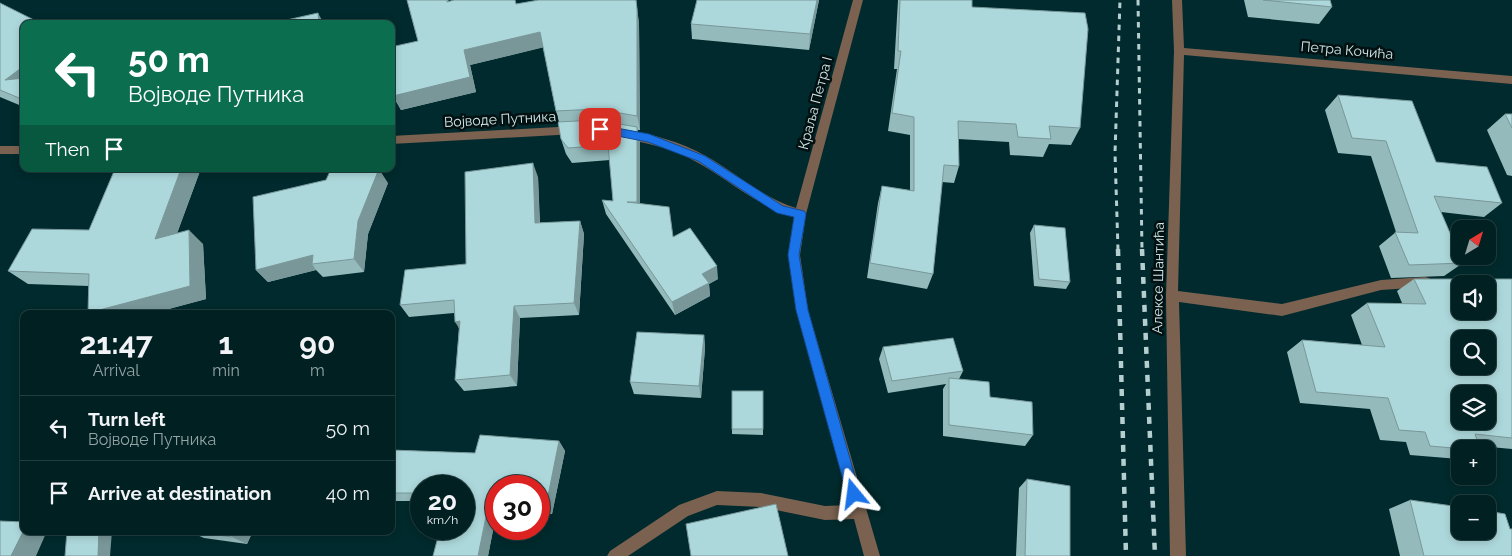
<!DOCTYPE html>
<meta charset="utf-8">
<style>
:root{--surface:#002022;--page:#0a282a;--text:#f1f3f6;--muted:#95a3a5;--line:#223e40}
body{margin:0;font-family:Raleway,sans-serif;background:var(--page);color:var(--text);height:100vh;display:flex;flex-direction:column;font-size:19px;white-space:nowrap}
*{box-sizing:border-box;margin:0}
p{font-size:16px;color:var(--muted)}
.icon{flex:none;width:28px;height:28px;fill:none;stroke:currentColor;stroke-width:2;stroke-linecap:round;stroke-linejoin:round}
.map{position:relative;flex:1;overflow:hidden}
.drawer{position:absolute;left:20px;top:310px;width:375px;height:225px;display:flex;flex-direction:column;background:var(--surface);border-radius:10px;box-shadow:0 2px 8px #0003,0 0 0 1px var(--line)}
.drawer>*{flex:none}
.hud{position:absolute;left:20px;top:20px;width:375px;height:152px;border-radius:10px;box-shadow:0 2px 8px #0003,0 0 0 1px var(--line);background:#0b6e4f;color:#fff;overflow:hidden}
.needle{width:32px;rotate:38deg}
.fabs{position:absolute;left:1451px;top:220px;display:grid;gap:10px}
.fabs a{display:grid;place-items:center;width:45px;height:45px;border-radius:10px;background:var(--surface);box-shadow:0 2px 8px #0003,0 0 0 1px var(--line);font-size:25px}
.speed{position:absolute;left:410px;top:475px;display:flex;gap:10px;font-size:25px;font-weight:700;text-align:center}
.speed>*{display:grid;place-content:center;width:65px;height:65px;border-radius:50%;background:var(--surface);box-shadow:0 2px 8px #0003,0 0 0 1px var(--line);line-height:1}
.speed small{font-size:12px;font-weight:400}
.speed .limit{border:8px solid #d22;background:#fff;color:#111}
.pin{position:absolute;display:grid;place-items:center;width:42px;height:42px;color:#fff;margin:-21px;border-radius:10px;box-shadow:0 2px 8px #0006}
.me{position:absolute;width:55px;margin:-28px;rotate:344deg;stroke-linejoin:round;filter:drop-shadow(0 0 4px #0008)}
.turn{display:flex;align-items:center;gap:18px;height:105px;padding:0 25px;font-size:22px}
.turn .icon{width:65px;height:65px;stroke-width:2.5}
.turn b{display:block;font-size:35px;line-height:42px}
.then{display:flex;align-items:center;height:48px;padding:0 25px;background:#0003;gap:10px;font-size:19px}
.eta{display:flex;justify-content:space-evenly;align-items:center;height:85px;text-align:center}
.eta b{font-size:30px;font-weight:700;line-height:35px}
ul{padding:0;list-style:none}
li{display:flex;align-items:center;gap:15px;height:65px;padding:0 25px;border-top:1px solid var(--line)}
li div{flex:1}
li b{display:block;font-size:19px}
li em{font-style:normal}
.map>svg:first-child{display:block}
</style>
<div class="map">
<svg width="1512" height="556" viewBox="0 0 1512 556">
<rect width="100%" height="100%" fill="#002a2d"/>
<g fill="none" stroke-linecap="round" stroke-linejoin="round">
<g fill="#7b6250" fill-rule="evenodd">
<path d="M853,0H863L806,214L800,255L808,310L880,556H864L854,519L825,520L761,507L717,505L688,516L628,556H607L610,551L679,505L717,491L761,493L825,506L850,505L796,310L788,255L794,217C754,205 725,176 689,158C667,146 643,144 619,136L617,133L623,129C652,134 681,142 706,156C736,173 763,198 796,208Z"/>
<path d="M1172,0H1182L1184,48L1512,76V84L1184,55L1178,291L1282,304L1381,280L1425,277L1429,278L1431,282L1429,286L1425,287L1381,290L1282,316L1179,302L1186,556H1170L1166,296L1174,51Z"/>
<path d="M576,126L582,130L576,134L391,144V136Z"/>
<rect x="0" y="146" width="24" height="8"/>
</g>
<g stroke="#b5cecf" stroke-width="3" stroke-dasharray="5.5 5.5" stroke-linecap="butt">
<path d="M1138,0L1142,250"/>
<path d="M1118,250L1115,153L1120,0"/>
</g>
<g stroke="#b5cecf" stroke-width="4.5" stroke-dasharray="7 7" stroke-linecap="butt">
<path d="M1118,249L1126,556"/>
<path d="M1142,249L1155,556"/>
</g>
</g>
<g fill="#95babc">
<path d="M407,0H448L449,1L516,4L539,0H636L639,24L640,130H637L640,142V204L718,279L709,284L710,296L675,315L606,214L602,200L613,201L610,160L572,163L566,154L561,139L559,122L556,111L543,47L470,65L476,92L401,110L393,96L418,41Z"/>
<path d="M819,0L809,50L692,39L691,24Z"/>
<path d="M898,0H972V7L1080,128L1071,145L1049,144L1043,157L1010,155L1009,142L958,139L959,166L954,183L942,182L933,274L927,289L867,278L878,203L882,186L910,191V135L888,131L897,69H894Z"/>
<path d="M1244,0H1330L1332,7L1319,24L1248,17Z"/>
<path d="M0,3L24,24V107L0,97Z"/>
<path d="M1338,95L1436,162L1502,203L1484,217L1441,212L1463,263L1444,276L1391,278L1379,246L1396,232L1371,156L1338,153L1325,110Z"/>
<path d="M1505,114H1512V176L1507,175L1487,130Z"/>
<path d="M115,169H198L200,171L177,233L203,244L206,299L150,314H90L88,313L89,286L28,284L8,271L89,230Z"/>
<path d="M538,177L540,223L580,221L584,234L579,315L520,318L517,386L464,391L455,380L459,329L454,313L409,317L400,305L466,264Z"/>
<path d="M388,183L368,234L364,272L323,277L316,270L268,282L256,270Z"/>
<path d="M1034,225L1070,282L1066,289L1034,286L1030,233Z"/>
<path d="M1414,279H1512V449L1479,446L1460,449V459H1459L1410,455L1406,442L1380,440L1370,409L1300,403L1287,352L1302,340L1362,345L1351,315L1367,303H1402L1397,291Z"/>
<path d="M704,335L705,348L701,398L634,394L630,382Z"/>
<path d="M883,347L963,371L959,379L990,397L1033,435L1025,446L943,436V389L946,384L888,393L879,359Z"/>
<path d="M763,391V435L732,434V429Z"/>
<path d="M559,441L565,451L552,514L539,513V486H496V515L488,556H433L464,486H421V501H391V450L475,453Z"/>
<path d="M1027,479L1070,556H1016L1019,488Z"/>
<path d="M1410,500L1510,529L1512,556H1400L1389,509Z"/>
<path d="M188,531H253L247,544L204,538Z"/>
</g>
<g fill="#799799">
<path d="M636,0L639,24L640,130L637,116Z"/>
<path d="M817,0H819L809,50L810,34Z"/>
<path d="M318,13L324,24H319Z"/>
<path d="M540,32L545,47L470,65L476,92L401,110L393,96L464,50Z"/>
<path d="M24,66V92L5,80Z"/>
<path d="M637,127L640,142V216L637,202Z"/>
<path d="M533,163L538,177L540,237L535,223Z"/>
<path d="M181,169H198L200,171L170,253L155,239Z"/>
<path d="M379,169L388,183L368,234L364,272L354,259L358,221Z"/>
<path d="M580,221L584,234L579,315L574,303Z"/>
<path d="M189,230L203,244L206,299L150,314H90L88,313Z"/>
<path d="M313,255L312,264L316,270L268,282L256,270Z"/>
<path d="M717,266L718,279L709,284L710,296L675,315L672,302L702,274Z"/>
<path d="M514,306L520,318L517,386L510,375Z"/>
<path d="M460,321L463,334L455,322Z"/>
<path d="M704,335L705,348L701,398L699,386Z"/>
<path d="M559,441L565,451L552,514L546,506Z"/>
<path d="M489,502L496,509V515L488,556H478Z"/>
<path d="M24,530V531H47L36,556H11Z"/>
<path d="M99,531H112L110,556H98Z"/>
<path d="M235,531H253L247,544L232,537Z"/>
</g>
<g fill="#add8db" stroke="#799799" fill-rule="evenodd">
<path d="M407,0H447V2L454,0H515L516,4L539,0H636L637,9V116L597,109L556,111L540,32L464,50L470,77L393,96L391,84V47L418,41Z"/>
<path d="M697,0H817L810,34L691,24Z"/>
<path d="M900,0H972V7L1085,13L1088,29L1080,128L1049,126L1051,139L1018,137L1016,124L958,121L959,166L944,165L933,274L870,263L882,186L914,191V117L892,113L901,51H898Z"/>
<path d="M1263,0H1330L1332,7Z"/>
<path d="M0,3L42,24H24V66L5,80L24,78V100L0,90Z"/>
<path d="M318,13L319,24H269Z"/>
<path d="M1338,95L1412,101L1436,162L1487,167L1502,203L1434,196L1463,263L1409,265L1395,232L1418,233L1386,141L1352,138Z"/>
<path d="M1505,114H1512V128Z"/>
<path d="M596,120L637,127V202H627L669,207L673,237L690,228L717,266L702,274L709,283L672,302L602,200L613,201L608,145L568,148L561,139L558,122Z"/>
<path d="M533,163L535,223L580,221L574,303L514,306L510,375L455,380L460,321L455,322L454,300L400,305L405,270L466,264L465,172Z"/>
<path d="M115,169H181L155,239L189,230L190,286L88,313L89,274L8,271L32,229L89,230Z"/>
<path d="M331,169H379L358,221L354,259L312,264L313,255L256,270L253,197L326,180Z"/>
<path d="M1034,225L1065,228L1070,282L1039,279Z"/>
<path d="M1414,279H1512V438L1475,434L1480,449H1464L1430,446L1425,432L1399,430L1388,398L1316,392L1302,340L1385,347L1367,303L1426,304ZM1460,284H1488V311H1460ZM1460,339H1488V366H1460ZM1460,394H1488V421H1460Z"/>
<path d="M637,332L704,335L699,386L630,382Z"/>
<path d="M953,338L963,371L892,381L883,347Z"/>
<path d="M949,378L989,382L990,397L1032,402L1033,435L949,425Z"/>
<rect x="732" y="391" width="31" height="38"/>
<path d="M480,435L559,441L546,506H539V486H496V503L489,502L478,556H433L440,529H464V486H421V493H391V450L475,453Z"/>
<path d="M1027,479L1070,486V556H1025Z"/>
<path d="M1410,500L1460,507V531H1488V511L1505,514L1510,529H1512V556H1424Z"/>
<path d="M776,504L788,556H691L686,524Z"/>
<path d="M0,521L24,522V530L11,556H0Z"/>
<path d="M67,531H99L98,556H65Z"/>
<path d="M190,531H235L232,537Z"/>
</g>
<path fill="#1a73e8" stroke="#114b97" d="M600,125L649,134L705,156L783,206L804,211L806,214L799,255L808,310L860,494L858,499L854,501L849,499L847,494L796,310L788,255L794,217L777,213L698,161L648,142L597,132L595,129Z"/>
<g text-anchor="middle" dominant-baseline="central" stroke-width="5" stroke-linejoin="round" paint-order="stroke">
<g font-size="14" fill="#d2e8e9" stroke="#021011">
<text transform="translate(1347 50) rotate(5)">Петра Кочића</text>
<text transform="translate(815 103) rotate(-75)">Краља Петра I</text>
<text transform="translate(500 119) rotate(-3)">Војводе Путника</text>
<text transform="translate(1158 278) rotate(-89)">Алексе Шантића</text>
</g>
</g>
</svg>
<div class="fabs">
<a><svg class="needle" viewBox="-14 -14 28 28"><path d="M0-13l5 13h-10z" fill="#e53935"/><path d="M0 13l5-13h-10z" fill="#95a3a5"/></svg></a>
<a><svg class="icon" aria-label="sound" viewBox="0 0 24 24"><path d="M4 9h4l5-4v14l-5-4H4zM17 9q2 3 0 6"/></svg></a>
<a><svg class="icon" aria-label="search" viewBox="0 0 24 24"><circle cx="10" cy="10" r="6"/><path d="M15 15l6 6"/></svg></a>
<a><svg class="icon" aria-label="layers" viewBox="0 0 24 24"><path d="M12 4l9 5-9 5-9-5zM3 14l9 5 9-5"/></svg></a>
<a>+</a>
<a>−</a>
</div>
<div class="speed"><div>20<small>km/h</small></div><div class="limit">30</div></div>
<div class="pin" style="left:600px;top:129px;background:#d93025"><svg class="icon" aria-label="arrive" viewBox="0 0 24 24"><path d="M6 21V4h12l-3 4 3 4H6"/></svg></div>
<svg class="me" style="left:854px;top:494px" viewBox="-20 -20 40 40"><path d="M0-17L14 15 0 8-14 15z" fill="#1a73e8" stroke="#fff" stroke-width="4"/></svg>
<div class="hud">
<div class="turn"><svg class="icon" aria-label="left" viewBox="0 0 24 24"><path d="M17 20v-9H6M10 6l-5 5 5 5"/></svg><div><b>50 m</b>Војводе Путника</div></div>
<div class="then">Then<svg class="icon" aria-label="arrive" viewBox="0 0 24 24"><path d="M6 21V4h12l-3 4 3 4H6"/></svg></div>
</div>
<section class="drawer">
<div class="eta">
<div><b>21:47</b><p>Arrival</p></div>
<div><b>1</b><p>min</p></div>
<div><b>90</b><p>m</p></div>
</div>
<ul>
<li><svg class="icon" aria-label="left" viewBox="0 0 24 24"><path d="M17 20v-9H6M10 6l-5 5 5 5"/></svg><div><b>Turn left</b><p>Војводе Путника</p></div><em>50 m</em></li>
<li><svg class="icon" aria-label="arrive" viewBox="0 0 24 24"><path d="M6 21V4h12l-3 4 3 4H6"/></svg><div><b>Arrive at destination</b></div><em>40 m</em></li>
</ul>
</section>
</div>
